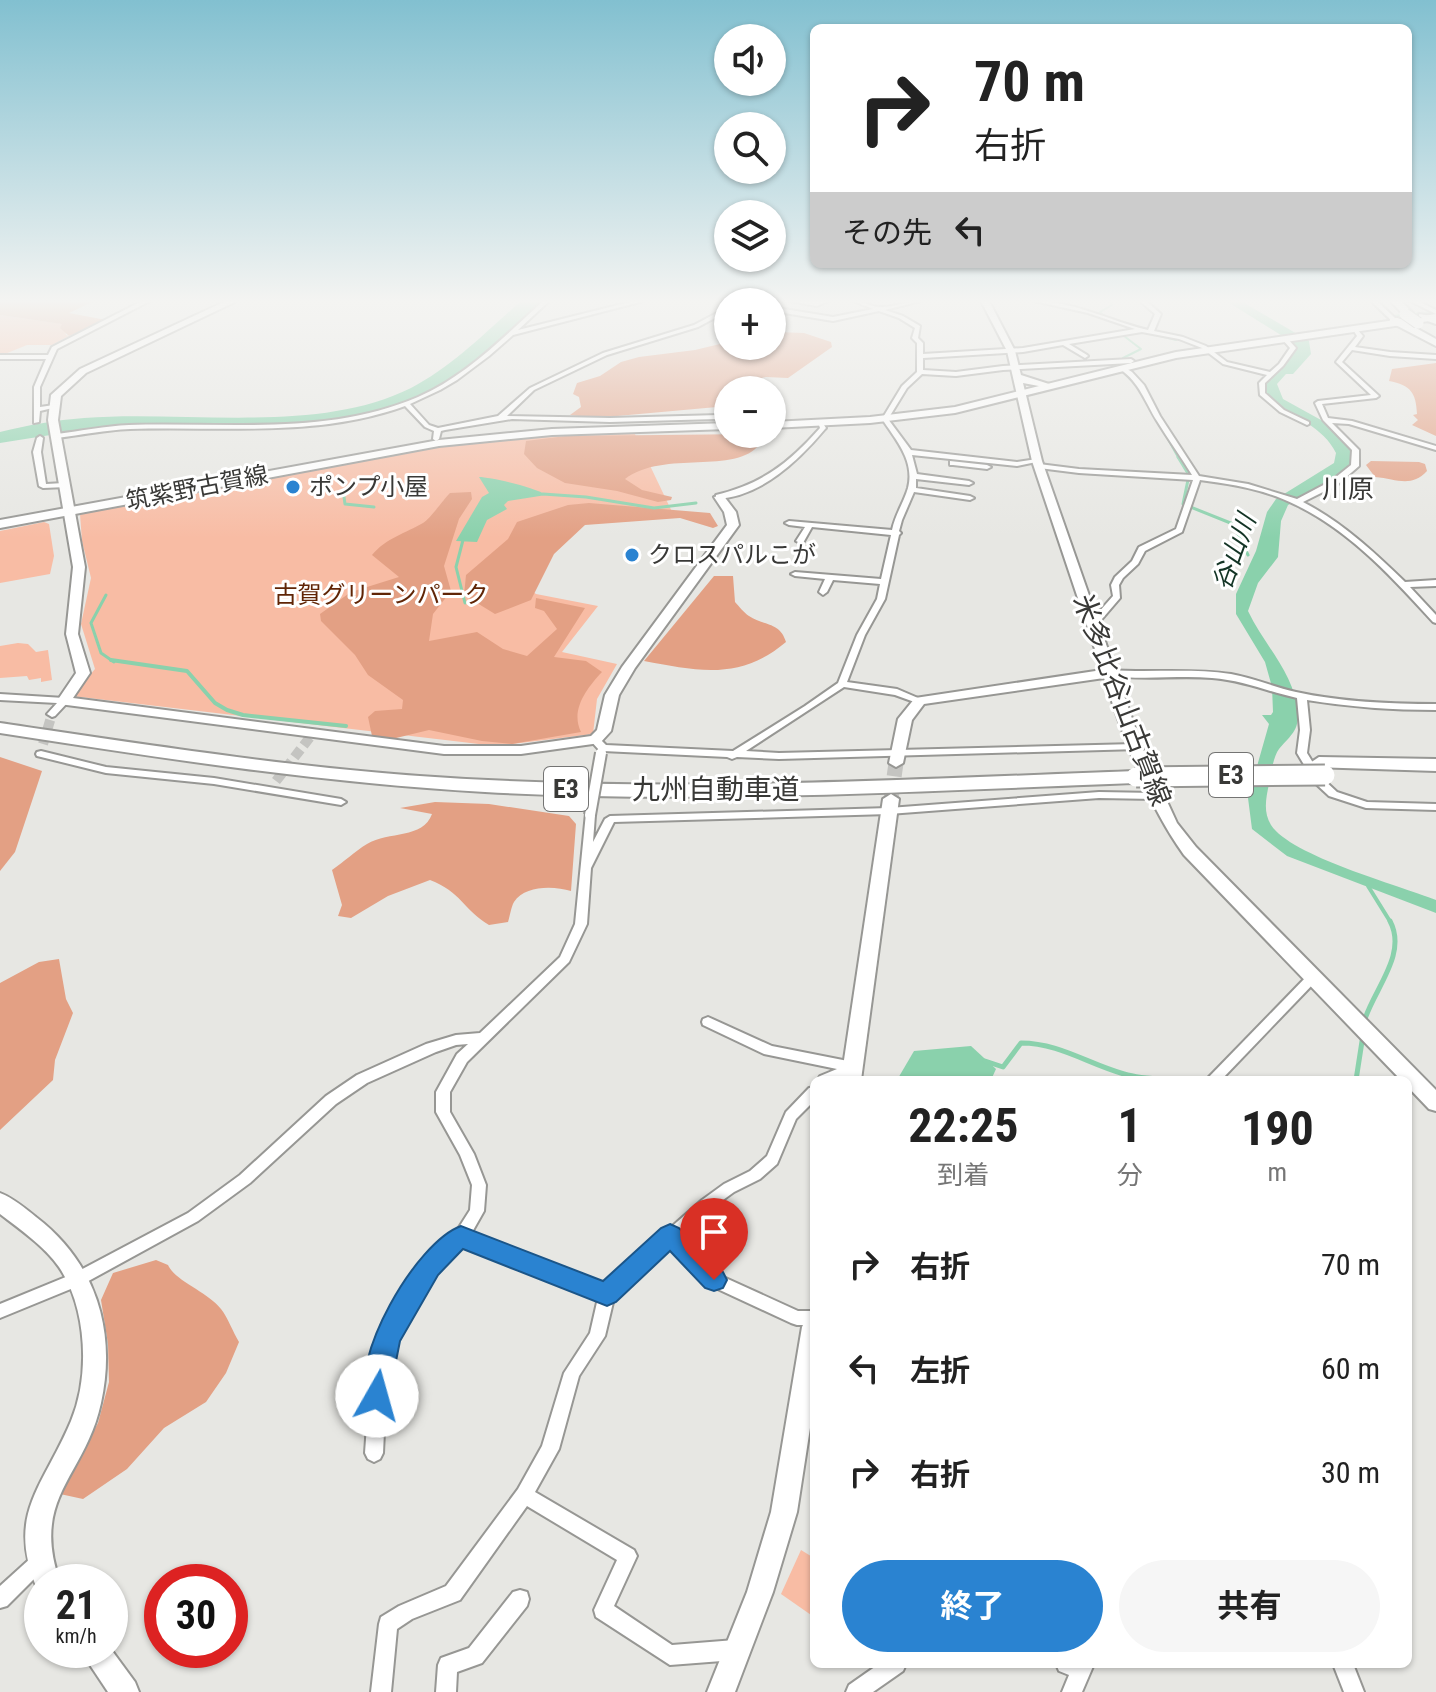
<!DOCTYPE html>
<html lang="ja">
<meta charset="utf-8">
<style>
:root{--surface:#fff;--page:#f6f6f6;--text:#222;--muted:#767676;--accent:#2a83d1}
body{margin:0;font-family:"Roboto Condensed","Noto Sans JP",sans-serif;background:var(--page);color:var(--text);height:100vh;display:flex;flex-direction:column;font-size:30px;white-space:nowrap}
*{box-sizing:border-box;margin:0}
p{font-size:26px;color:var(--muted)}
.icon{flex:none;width:44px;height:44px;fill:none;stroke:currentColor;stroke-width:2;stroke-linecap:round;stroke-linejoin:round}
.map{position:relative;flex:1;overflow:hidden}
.sheet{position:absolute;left:810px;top:1076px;width:602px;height:592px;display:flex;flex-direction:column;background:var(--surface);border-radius:12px;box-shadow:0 2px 6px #0004}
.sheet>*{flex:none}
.banner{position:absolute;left:810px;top:24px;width:602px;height:244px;border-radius:12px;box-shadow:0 2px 6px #0004;background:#fff;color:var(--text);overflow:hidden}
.fabs{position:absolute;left:714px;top:24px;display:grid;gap:16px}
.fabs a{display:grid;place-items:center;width:72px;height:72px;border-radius:50%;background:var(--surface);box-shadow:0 2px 6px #0004;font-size:40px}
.speed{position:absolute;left:24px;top:1564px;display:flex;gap:16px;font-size:40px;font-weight:700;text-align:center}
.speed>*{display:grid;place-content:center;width:104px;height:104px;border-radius:50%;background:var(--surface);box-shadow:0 2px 6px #0004;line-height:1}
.speed small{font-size:20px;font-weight:400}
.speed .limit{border:12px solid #d22;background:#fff;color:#111}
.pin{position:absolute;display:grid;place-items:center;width:68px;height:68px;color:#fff;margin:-82px -34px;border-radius:50% 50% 50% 0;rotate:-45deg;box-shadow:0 0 8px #0007}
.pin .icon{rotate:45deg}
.me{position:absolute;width:88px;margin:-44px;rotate:7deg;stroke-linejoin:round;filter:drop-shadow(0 0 6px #0008)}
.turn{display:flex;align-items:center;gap:28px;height:168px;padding:0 32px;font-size:36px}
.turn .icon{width:104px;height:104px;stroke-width:2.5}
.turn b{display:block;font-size:56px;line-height:68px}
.then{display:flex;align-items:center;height:76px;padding:0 32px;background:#0003;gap:16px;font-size:30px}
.eta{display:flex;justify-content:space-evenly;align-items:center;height:136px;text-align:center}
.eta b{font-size:48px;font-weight:700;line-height:56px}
.button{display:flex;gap:16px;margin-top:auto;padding:16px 32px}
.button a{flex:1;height:92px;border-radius:48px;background:var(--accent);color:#fff;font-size:32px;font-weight:700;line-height:92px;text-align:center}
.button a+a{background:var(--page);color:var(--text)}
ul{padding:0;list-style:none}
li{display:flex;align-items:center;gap:24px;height:104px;padding:0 32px}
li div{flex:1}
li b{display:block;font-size:30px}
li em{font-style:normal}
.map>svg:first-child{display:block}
</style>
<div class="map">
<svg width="1436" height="1692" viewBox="0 0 1436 1692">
<rect width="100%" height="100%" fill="#e7e7e3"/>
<g fill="#f8bca4">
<path d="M0,315L63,324L66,335L69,336L52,345H27L0,356Z"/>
<path d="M634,432L674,516L579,521L518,580L536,594L598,606L562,652L617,664L597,699L593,734L496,746L72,696L95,669L81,624L91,578L82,541L80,514L410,449L514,435Z"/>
<path d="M44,522L49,524L54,556L50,574L0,583V531Z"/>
<path d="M18,643L28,644L36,652L48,650L52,680L41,682V678L29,680L27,676L0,678V646Z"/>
<path d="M801,1550L814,1558V1617L781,1594Z"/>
</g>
<g fill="#e3a084">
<path d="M0,301H94L69,313L106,320L69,336L60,328L62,324L0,315Z"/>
<path d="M776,332L804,333L831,342L832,347L788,378L766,377L751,380L745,390H728V406L595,418L570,415L581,407L579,397L573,394L577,383L600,376L621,362L639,357L695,350L728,342V346H772V333Z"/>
<path d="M1436,363V436L1412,425L1418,420L1413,415L1417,414C1416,393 1411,385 1389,381L1392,369Z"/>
<path d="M754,434L759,436L760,444C735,476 665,449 625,479L642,490L672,497L671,500L658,502L617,491L565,483L537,468L524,454L526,441L566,436Z"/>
<path d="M1371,461L1419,462L1425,464L1427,471C1411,488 1397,479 1375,477L1366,465Z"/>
<path d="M471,492L472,499L459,519L444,566L451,591L433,614L429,641L477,632L503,649L527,656L557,629L544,611L535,608L536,598L585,608L554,657L586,661L602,672C587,688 570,710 581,732L512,744L482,741L429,730L392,739L372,736L368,717L375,711L402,709L403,700L368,675L355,655L321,621L320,614L351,592L399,577L372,555C386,538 406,533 423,523C430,519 443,500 450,493Z"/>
<path d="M589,503L710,513L718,526L713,528L680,518L585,525L554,554L531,600L495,614L464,595L466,575L508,539L517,522L568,505Z"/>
<path d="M714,576H733L735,602C739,606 744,613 749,616C764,626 780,622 786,642C740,681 698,671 644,661Z"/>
<path d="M0,757L42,771L15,852L0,871Z"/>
<path d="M435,802L489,804L569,816L576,824L571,891C554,886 525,885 514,902C511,907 510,916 508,922L489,925C463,909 461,892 430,880L388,896L351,918L338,916L342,905L332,870C344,862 355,851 367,844C389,831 423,839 432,814L400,808Z"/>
<path d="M59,959L66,999L73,1013L55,1060L53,1080L0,1130V983L39,962Z"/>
<path d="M156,1260L168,1265C175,1281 208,1292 221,1309C228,1318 233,1332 239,1342L226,1373L206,1402L164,1428L127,1469L83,1499L60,1494L98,1423L109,1382L108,1344L101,1300L113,1273Z"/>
</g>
<g fill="#8ad1ac">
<path d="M521,301H543C501,339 459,381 406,402C322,434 227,422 139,426C93,427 46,436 0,443V432C28,425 56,420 84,418C186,410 317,435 411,388C452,367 487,331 521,301Z"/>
<path d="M1226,301H1241L1309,341L1311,354L1293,374H1286L1277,384L1283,399L1321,420L1352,450V464L1339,477L1288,505L1281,521L1278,557L1258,583L1248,611C1264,645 1295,674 1298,713C1299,731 1289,737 1279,749C1273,757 1271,774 1269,784C1266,798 1263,812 1271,825C1291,856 1398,885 1436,900V913L1287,856L1252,829L1248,798L1269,724L1262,715H1271L1273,712L1272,687L1265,662L1236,614V594L1256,551L1267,512L1276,499L1334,463L1336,453C1323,425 1285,414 1263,392C1267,376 1288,364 1296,348L1292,342Z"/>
<path d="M479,477C491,477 537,488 546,495L508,501L504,505L507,509L487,520L477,542L456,541L482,497L489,493Z"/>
<path d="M971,1046L996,1069L991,1080H897L914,1051Z"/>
</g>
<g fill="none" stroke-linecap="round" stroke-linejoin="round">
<g stroke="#8ad1ac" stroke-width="2">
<path d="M1370,301L1387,317L1402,315"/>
<path d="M1411,314L1436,313"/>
<path d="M1105,317L1100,312L1112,305L1110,301"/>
<path d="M1144,332L1176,340"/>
<path d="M1124,336L1141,349L1123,358L1124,373L1137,386"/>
<path d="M1213,357L1222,362"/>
<path d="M1150,407L1179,459"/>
</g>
<g stroke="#8ad1ac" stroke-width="3">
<path d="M1178,457L1189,475L1183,504L1233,524L1248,555"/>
<path d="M543,494L586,497L654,508L696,503"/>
<path d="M344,497L345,504L374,507"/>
<path d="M463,540L456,567L465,603"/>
<path d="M106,595L91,623L101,653L114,662"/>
</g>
<g stroke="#8ad1ac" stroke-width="4">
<path d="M111,660L187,671L215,703L227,710L243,715L346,726"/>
<path d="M1368,886L1391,923"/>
</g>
<g stroke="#8ad1ac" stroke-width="5">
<path d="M1364,1022C1373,990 1408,955 1390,921"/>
<path d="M985,1061L1003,1067L1021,1043C1059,1043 1088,1064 1124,1074C1140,1079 1157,1079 1174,1080"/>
<path d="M1356,1080L1363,1035"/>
</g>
<g stroke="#c4c4c1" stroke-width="10" stroke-dasharray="10 5" stroke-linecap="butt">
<path d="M43,744L52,714"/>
<path d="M276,781L314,732"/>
</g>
<path stroke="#c4c4c1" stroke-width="15" stroke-dasharray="15 8" stroke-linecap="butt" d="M891,799L896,763"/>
<defs>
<g id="street">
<path d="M142,301H150L57,349L40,387V407L54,405L57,407L40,411L39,422L34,423V387L46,359H0V355H48L52,347Z"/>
<path d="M543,301H549L518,330L634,301H644L513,335L489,356L457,380L440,390L410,404L429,425L438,428L498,416L530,388L603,353L694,325L728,307V311L698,327L607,355L534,390L507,416L610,418L719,415L722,417L724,423L719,424L716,419L610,422L512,419L445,430L441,431L439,439L436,441L433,439L434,431L425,427L405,406C317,438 222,426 130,429C106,430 81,435 57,438L54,436L57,434C81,431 105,426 129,425C226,422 327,436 418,397C466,376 505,336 543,301Z"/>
<path d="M725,301H735L736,302Z"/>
<path d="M789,301H828L817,306Z"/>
<path d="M853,301C863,301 871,307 880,307C891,308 907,301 921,301L885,310L903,316L920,326L918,338L923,343V354L1023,348L1135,329L1088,313L1034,301C1074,301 1110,321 1148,330L1155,314L1140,301H1146L1161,314L1154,331L1183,337L1206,346L1227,362L1270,372L1279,364L1290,348L1282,339L1283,338H1287L1296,348L1283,366L1265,383V393L1284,410L1309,422V424L1307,425L1280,412L1260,395L1259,383L1267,375L1223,364L1202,348L1179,339L1142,332L1069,344L1087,355L1088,356L1085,358L1063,345L1023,352L923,358V370L956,372L1003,366L1131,359L1134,361L1131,363L1003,370L956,376L922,374L907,388L888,419L911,450L1017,462L1037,459L1041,461L1017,466L912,455L917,474L969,481L973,483L969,485L916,479V488L970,496L974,498L970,500L914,492L902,520L899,531L901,533L899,535L885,599L865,635L847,682L897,689L925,701L920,704L895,695L844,687L746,751L779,753L1135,744L1140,747L1139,749L779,759L737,757L732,759L727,757L603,751L599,750L590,740L595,737L599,738L606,745L733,751L805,706L838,683L857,635L877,599L880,584L833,580L827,592L823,595L819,592L825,579L795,576L791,574L795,572L881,579L891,535L812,527L803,543H800L796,541L805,527L789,525L785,523L789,521L892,530C895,515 904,502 908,488C915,461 896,440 882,419L902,386L917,372V343L912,338L915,328L899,318L879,311L833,321L772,311V307L833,317L873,309Z"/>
<path d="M1371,301H1377L1396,319V321H1392Z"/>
<path d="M1410,301H1418L1436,310V314Z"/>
<path d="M1352,328H1356L1363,336L1355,347L1390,352L1436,355V359L1390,356L1352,350L1342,362L1379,396L1376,398L1322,404L1328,418L1352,421L1436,446V450L1349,424L1332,423L1359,450V466L1337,485L1303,502C1342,522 1374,552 1405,582L1436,580V586L1410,587L1436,615V623L1433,622C1393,578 1350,531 1296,505C1267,490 1232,484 1200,480L1182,532L1145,551L1138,564L1123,578L1119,585L1120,598L1096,626H1090V622L1113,596L1111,585L1115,577L1132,561L1139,547L1176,529L1193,480L1079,473L1039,468L1035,466L1039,464L1079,469L1192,475C1181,457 1168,439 1157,421C1145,402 1140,383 1120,369V367H1124L1132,372L1144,385L1160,416L1199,476L1248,484L1297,499L1331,481L1351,465L1352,450L1323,420L1315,403L1318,401L1371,395L1336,362L1357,336Z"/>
<path d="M818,422H822L826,428L825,429C798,461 761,497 716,499V495C762,484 789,463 820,428Z"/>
<path d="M40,436L43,438L41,452L46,484L64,483L68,485L67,487L43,488L39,486L33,452L37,438Z"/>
<path d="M950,461L987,465L991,467L987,469L953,465H950Z"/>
<path d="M1109,670C1150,673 1191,668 1231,674C1253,678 1274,687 1296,692C1342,702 1389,704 1436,704V710C1393,710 1350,707 1307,700L1310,730L1307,753L1323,779L1337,792L1367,802L1436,804V810L1366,808L1329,796L1315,783L1297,753L1300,730L1297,698C1269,692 1242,680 1212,678C1177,675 1141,681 1106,675L1104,673Z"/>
<path d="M0,694L64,698L69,701L55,716L52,717L47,714L57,703L0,700Z"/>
<path d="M41,751L106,767L214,778L341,799L346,802L341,805L214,784L106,773L37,756L36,754L37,752Z"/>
<path d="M1099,792L1155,793L1160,796L1155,799L1099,798L889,814L614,822L591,868L587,924L569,962L467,1062L450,1092V1112L474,1154L486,1185L484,1211L471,1234L605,1286L663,1234L665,1230L669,1229L702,1200L724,1184L750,1171L767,1156L786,1112L809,1088L814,1087V1101L796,1119L777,1164L760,1179L734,1192L712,1208L681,1236L719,1275L798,1311H814V1325H797L791,1323L709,1285L671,1246L614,1298L605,1336L579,1376L559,1449L535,1492L634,1550L637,1556L614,1606L672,1645L735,1640L742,1643L745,1650L742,1657L735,1660L670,1665L596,1617L594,1610L617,1560L527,1506L460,1600L412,1619L397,1629L391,1692H371L379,1624L381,1617L399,1606L446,1586L518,1489L542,1446L564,1373L590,1333L598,1298L463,1245L434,1272L395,1339L387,1368L383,1453L380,1459L374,1462L368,1459L365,1453L371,1368L380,1337L424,1262L456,1232L470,1210L472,1185L460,1155L436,1112V1092L457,1054L468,1044L456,1045L436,1052L367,1083L336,1104L250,1183L198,1221L83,1284L0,1318V1304L73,1274L188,1213L240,1175L326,1096L357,1075L426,1044L456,1035L480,1033L560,957L575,924L586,813L590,812L595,815L593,842L605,819L610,816L889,808Z"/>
<path d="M1313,973L1317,974L1319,977L1317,980L1221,1080H1206L1309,974Z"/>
<path d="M708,1017L772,1046L853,1062L858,1063L860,1067C849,1079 834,1080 818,1080L820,1076L837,1069L764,1054L703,1025L702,1022L703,1019Z"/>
<path d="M38,1554L44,1557L47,1563L44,1569L7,1606L0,1608V1586L32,1557Z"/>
<path d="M520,1590L527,1592L529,1599L527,1606L482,1663L457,1672L456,1692H436L438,1665L441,1658L469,1648L513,1592Z"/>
<path d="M879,1664H906L903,1671L873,1692H846L849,1685Z"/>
<path d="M1056,1664H1094L1082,1692H1062L1069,1675L1059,1671Z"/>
<path d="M1333,1664H1353L1364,1692H1344Z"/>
</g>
<g id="secondary">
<path d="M226,301H237L86,373L61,396L58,420L85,567L78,634L90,673L73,698L444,746H521L591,736L597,730L605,695L622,667L727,525L724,512L714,497L723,495L736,512L739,525L635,668L619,695L611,731L600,743L521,754H444L59,704L57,701L76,673L66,634L73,567L48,420L51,395L80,369Z"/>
<path d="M981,301H989L1015,351L1021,375L1049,384L1044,387L1023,383L1042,461L1142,747L1177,823L1196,847L1436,1090V1111L1429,1109L1408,1087V1080H1401L1184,855C1146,802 1125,740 1104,678L924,704L912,720L903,763L896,767L889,763L898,719L915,698L1102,670L1032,461L1007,351Z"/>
<path d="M891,794L899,799L861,1080H841L883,799Z"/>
<path d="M0,1193C13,1198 25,1208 36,1217C95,1262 117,1330 101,1403C85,1477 30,1497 60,1582H42V1593L38,1591C5,1514 43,1488 71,1421C90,1376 87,1308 59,1267C44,1246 21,1230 0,1214Z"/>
<path d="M814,1316V1402L797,1512L773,1592L735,1692H707L747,1592L771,1512L802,1327L806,1319Z"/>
<path d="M110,1648L135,1682L139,1692H108L80,1650Z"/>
</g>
<g id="primary">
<path d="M1436,314V320L1176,358L955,413L870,423L772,428V422L870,417L955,407L1176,352Z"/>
<path d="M728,423V429L552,435L439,446L0,528V520L439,440L552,429Z"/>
</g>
<g id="highway">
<path d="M1390,301H1401L1413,313L1404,315Z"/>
<path d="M1419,314L1436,317V324L1419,318Z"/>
<path d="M1390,318H1398L1436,339V346L1390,322Z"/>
<path d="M0,723C162,747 324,773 488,780C704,791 920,779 1136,771L1145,777L1136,783C919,791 702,804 485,792C322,783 161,758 0,733Z"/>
<path d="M1319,757L1436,759V771L1312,767L1310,763Z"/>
</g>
</defs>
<use href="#street" stroke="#979794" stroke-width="4"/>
<use href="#secondary" stroke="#979794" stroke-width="4"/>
<use href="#primary" stroke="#979794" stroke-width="4"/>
<use href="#highway" stroke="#979794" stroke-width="4"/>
<use href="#street" fill="#fff" fill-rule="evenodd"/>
<use href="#secondary" fill="#fff" fill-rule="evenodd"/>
<use href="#primary" fill="#fff" fill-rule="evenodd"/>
<use href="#highway" fill="#fff" fill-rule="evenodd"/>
<defs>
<path id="street-bridge" d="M590,815L601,753"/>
<path id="highway-bridge-far1" d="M1405,314L1418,323"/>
<path id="highway-bridge" d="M1136,777L1325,775"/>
</defs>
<use href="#street-bridge" stroke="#979794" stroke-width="14" stroke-linecap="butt"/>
<use href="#highway-bridge-far1" stroke="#979794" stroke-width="13" stroke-linecap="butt"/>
<use href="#highway-bridge" stroke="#979794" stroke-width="23" stroke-linecap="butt"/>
<use href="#street-bridge" stroke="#fff" stroke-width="10"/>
<use href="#highway-bridge-far1" stroke="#fff" stroke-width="11"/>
<use href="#highway-bridge" stroke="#fff" stroke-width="19"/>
</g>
<linearGradient id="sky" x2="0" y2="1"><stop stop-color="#82c0d0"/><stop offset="0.56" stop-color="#f4f4f2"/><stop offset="1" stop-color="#f4f4f2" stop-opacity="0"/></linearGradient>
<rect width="1436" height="538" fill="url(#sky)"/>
<path fill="#2a83d1" stroke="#1b5588" stroke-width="2" d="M670,1224L679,1228L723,1272L727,1280L723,1288L714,1291L705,1288L670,1251L616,1302L607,1306L463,1249L438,1275L400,1341L387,1406L377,1409L367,1406C348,1360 416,1242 461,1226L603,1281L661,1228Z"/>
<g fill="#2a83d1" stroke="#fff" stroke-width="3">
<circle cx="293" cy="487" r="8"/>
<circle cx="632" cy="555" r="8"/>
</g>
<g text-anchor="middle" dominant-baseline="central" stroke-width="6" stroke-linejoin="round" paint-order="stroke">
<g font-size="24" fill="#393937" stroke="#fff" text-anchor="start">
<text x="309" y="487">ポンプ小屋</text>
<text x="648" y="555">クロスパルこが</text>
</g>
<g font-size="24" fill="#393937" stroke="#fff">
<text transform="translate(197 488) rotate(-11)">筑紫野古賀線</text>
</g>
<g font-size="24" fill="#602506" stroke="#fff">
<text x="381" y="595">古賀グリーンパーク</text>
</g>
<g font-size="26" fill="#393937" stroke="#fff">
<text x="1348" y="489">川原</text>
</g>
<g font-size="26" font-style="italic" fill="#133425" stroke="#fff">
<text transform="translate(1234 552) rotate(-70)">谷山川</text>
</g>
<g fill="#fff" stroke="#747473" stroke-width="2">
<rect x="1209" y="753" width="44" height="44" rx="6"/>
<rect x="544" y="767" width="44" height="44" rx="6"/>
</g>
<g font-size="26" font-weight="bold" fill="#393937">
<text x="1231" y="775">E3</text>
<text x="566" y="789">E3</text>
</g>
<g font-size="28" fill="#393937" stroke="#fff">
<text transform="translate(1122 700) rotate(69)">米多比谷山古賀線</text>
<text x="716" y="789">九州自動車道</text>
</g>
</g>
</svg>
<div class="fabs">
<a><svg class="icon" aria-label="sound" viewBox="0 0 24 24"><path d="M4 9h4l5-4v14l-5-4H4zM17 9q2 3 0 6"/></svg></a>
<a><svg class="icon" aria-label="search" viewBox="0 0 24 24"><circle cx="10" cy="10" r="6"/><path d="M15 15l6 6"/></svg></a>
<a><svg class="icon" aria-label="layers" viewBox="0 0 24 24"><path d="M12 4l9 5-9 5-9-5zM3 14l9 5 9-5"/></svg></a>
<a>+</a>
<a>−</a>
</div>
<div class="speed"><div>21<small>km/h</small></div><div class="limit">30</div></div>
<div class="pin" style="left:714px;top:1280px;background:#d93025"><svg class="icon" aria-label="arrive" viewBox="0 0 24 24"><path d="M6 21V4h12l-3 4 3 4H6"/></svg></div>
<svg class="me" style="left:377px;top:1396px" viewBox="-20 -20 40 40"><circle r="19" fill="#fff"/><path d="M0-13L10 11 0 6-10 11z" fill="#2a83d1"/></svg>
<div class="banner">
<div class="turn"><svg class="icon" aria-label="right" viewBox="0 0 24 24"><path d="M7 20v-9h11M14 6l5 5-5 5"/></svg><div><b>70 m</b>右折</div></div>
<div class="then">その先<svg class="icon" aria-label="left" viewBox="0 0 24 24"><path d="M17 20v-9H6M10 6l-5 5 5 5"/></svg></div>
</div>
<section class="sheet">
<div class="eta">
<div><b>22:25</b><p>到着</p></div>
<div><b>1</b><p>分</p></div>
<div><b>190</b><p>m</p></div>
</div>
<ul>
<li><svg class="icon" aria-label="right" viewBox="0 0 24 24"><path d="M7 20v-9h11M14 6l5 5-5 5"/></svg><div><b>右折</b></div><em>70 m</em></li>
<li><svg class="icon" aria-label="left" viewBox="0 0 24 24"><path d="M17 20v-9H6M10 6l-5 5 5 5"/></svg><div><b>左折</b></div><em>60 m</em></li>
<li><svg class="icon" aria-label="right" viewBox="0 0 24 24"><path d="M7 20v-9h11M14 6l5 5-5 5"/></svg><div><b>右折</b></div><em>30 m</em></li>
</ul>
<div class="button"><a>終了</a><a>共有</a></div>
</section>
</div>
